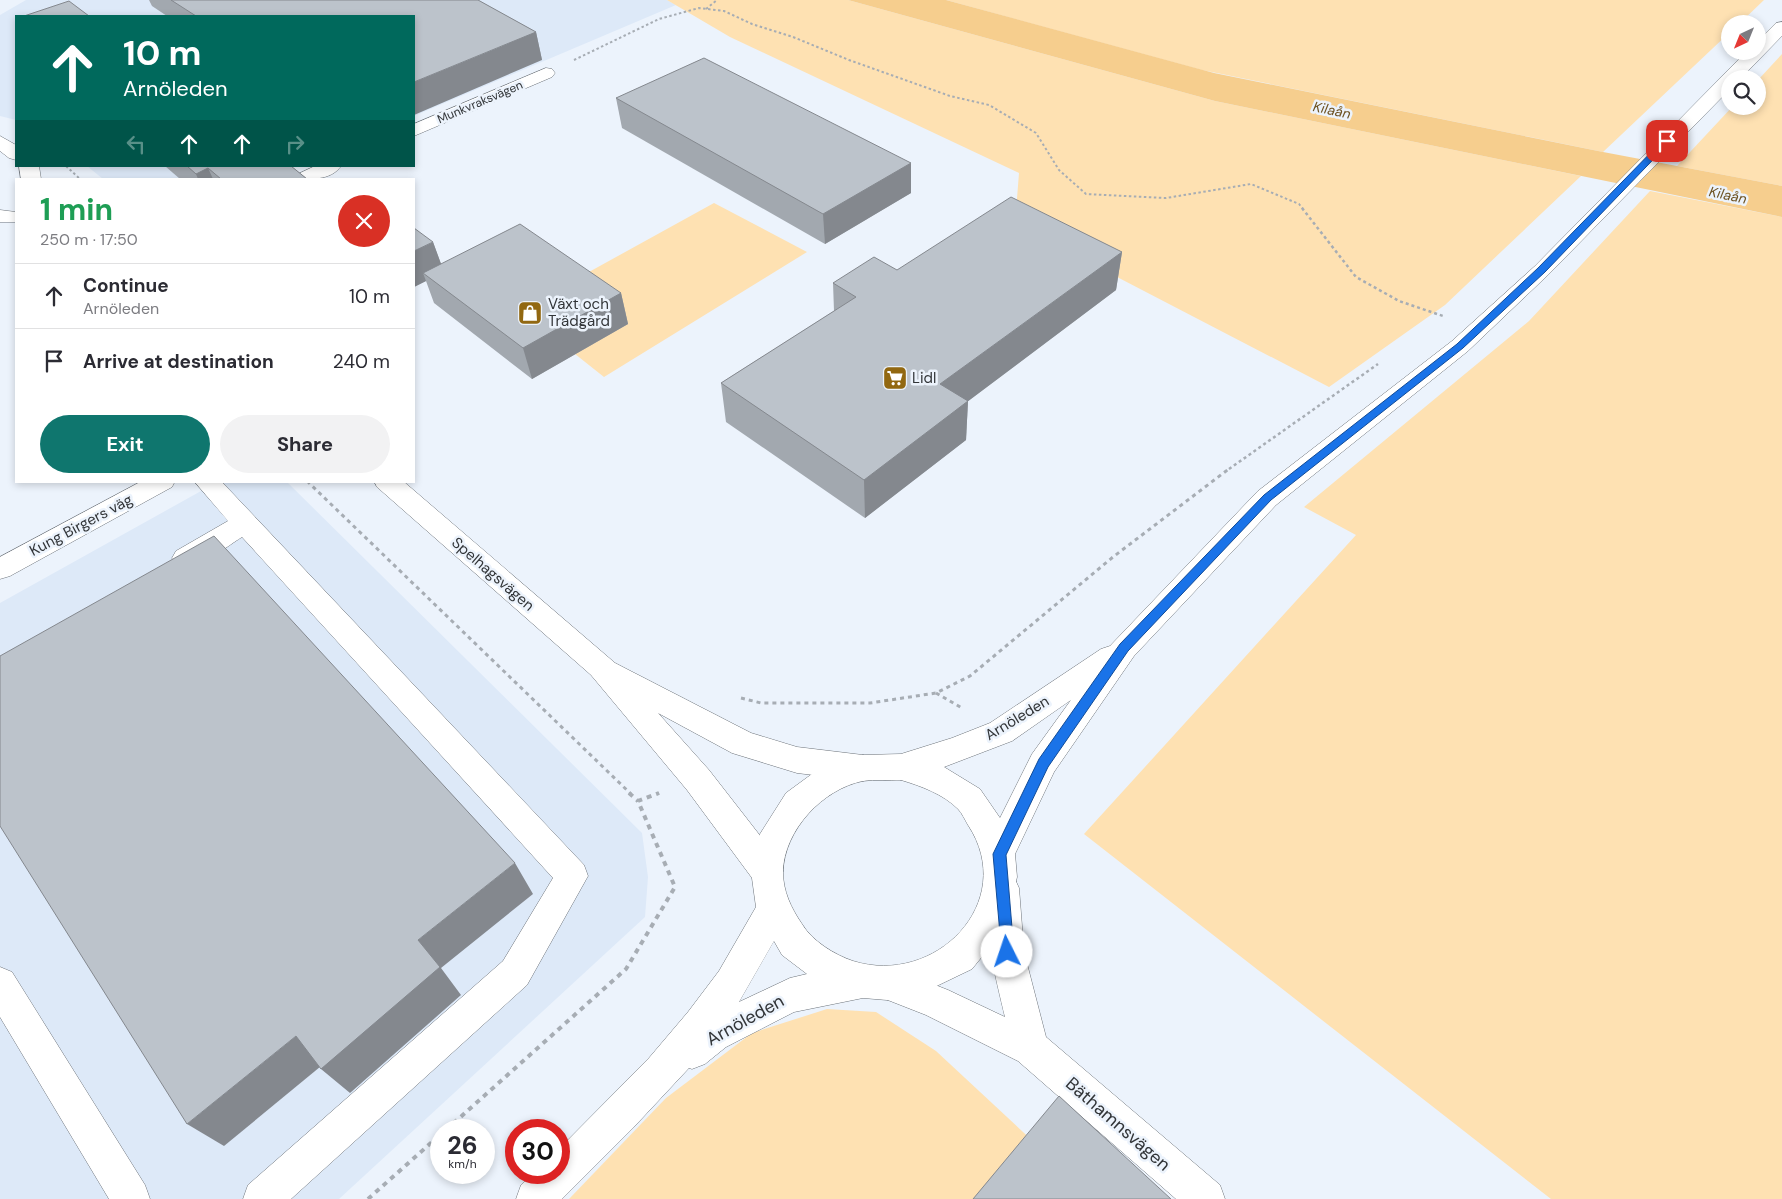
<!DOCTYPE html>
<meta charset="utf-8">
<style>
:root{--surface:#fff;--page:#f2f2f3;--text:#2b2b33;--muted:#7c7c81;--line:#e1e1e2;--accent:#0f766e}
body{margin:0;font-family:"DM Sans",sans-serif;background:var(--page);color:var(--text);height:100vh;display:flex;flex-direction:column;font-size:19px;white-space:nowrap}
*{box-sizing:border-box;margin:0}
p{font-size:16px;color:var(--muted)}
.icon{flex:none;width:28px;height:28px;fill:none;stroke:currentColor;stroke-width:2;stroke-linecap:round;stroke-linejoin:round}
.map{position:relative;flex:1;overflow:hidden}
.panel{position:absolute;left:15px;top:178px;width:400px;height:305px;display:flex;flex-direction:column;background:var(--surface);border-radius:0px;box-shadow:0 2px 8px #0003}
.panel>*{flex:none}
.hud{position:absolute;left:15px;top:15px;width:400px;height:152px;border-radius:0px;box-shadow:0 2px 8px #0003;background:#00695c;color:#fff;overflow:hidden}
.needle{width:32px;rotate:223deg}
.buttons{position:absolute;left:1721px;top:15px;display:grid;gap:10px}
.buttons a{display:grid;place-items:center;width:45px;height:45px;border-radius:50%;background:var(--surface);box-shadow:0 2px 8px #0003;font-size:25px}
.speed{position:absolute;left:430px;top:1119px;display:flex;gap:10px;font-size:25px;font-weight:700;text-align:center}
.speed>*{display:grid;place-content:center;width:65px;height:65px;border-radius:50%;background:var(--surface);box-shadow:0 2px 8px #0003;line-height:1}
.speed small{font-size:12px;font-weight:400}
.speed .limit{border:8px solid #d22;background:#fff;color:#111}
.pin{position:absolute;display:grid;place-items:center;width:42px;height:42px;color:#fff;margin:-21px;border-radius:10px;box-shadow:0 2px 8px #0006}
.me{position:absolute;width:55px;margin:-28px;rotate:356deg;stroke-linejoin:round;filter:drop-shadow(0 0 4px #0008)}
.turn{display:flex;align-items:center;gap:18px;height:105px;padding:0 25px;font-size:22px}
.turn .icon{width:65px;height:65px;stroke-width:2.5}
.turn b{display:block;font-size:35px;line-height:42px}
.lanes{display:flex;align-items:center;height:48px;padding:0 25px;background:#0003;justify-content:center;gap:25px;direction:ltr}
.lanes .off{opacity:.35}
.round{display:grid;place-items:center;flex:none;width:52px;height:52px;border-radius:26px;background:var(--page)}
.headline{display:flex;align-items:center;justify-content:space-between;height:85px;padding:0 25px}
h1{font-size:30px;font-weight:700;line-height:38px;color:#1e9e55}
.cta{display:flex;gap:10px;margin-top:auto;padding:10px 25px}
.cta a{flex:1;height:58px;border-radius:30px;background:var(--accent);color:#fff;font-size:20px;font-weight:700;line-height:58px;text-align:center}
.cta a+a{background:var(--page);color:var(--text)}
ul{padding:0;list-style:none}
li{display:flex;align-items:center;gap:15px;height:65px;padding:0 25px;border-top:1px solid var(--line)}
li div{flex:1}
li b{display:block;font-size:19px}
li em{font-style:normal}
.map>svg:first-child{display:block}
</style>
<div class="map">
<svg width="1782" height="1199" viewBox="0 0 1782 1199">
<rect width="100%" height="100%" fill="#ecf3fc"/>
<g fill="#dde9f8">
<path d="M26,0H667L676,5L414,116V16H16V120L0,116V15Z"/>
<path d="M87,166H293L264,179H103Z"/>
<path d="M219,481H286L642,833L648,877L645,917L339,1199H0V603Z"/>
</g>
<g fill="#fee1b2">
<path d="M667,0H848L1215,101L1581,176L1445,305L1329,387L1015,224L1019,173L730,37Z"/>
<path d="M946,0H1764L1739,24H1730V32L1603,152L1202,70Z"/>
<path d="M1782,54V186L1677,166L1733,106H1758V80Z"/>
<path d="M1650,191L1782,217V1199H1551L1084,834L1356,535L1304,507L1529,321Z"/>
<path d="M714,203L807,252L604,377L575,354L628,323L569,283Z"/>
<path d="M827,1009L876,1012L936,1051L1095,1199H569L666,1098L752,1033Z"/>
</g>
<path fill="#f6ce8e" d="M848,0H946L1214,73L1603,152L1782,186V217L1215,101Z"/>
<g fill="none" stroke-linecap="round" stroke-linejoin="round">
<defs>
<g id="lane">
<path d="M194,481H221L584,865L588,876L527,985L291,1199H243L248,1185L503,961L553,878L242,537C224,548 197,572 176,565L172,558L176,551L228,521Z"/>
<path d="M0,967L12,972L145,1185L150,1199H109L0,1017Z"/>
</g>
<g id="street">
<path d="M546,68L552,69L555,73L552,77L414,136V124Z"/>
<path d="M0,136L16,145V160L9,158L0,151Z"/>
<path d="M19,166H39L41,179H21Z"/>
<path d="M315,166H341C331,181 309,179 293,179L296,175Z"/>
<path d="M0,210L16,212V222H0Z"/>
<path d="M142,481H175L172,487L10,576L0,579V557Z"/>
<path d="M374,481H403L615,663L751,733L797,747L863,755L874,759L878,768L874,777L863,781L797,773L732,753L658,713L709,770L779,860L783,871L779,882L767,886L755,882L687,790L591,675L377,487Z"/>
<path d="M1002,873L1014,877L1019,888L1024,952L1046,1037L1220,1185L1225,1199H1176L1018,1061L926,1015L875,995L870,983L875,971L887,966L948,990L1005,1017C997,983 977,908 990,877Z"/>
</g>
<path id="secondary" d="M1782,22V36L1740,79H1730V89L1549,274L1468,351L1276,505L1134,656L1054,772L1015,854L1017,877L1007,921L1002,932L972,969L920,994L887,1000L863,998L794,1012L726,1047L705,1064L692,1069L689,1068L633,1128L562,1199H516L521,1185L534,1172H559V1149L649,1058L688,1012L719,971L756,907L751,871L760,834L786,793L816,771L863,755L901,754L952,738L990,723L1101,649L1110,646L1258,491L1452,341L1535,266L1747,51H1758V41L1776,23ZM1071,700L1032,754L1000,818L980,789L944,767L1012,741ZM901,780C921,786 943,794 958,809C962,813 965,820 968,825C1019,902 935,987 853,961C835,955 812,941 802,924C791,908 783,891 783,872C784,830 823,789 863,781C875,779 889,781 901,780ZM774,941L782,955L807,974L790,978L739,1002Z"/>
</defs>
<use href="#lane" stroke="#6d737a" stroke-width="1"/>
<use href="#street" stroke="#6d737a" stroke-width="1"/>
<use href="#secondary" stroke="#6d737a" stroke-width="1"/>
<g stroke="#a7adb4" stroke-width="2" stroke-dasharray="2.5 2.5" stroke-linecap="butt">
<path d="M706,9L717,0"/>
<path d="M574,60L659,19L699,8L724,11L752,24L793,37L849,60L950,96L989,105L1036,133L1059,170L1086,194L1166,198L1251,184L1299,204L1303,209"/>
<path d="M66,166L80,179"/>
</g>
<g stroke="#a7adb4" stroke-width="2.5" stroke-dasharray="3 3" stroke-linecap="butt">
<path d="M1302,208L1356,277L1399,301L1443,316"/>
<path d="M1229,469L1378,364"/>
</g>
<g stroke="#a7adb4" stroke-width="3" stroke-dasharray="4 4" stroke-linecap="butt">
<path d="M307,481L631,794"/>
<path d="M936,693L962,708"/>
<path d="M741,698L761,703H870L936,693L970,676L1113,557L1230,468"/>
<path d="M657,794L659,793"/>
</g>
<g stroke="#a7adb4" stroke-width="4" stroke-dasharray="5 5" stroke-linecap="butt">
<path d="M629,793L638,801"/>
<path d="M446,1130L626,969L675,887L638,801L659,793"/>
<path d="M368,1199L441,1134"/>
</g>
<use href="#lane" fill="#fff" fill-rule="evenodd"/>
<use href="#street" fill="#fff" fill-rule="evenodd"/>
<use href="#secondary" fill="#fff" fill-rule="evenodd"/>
</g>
<g fill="#a2a8af">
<path d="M149,0H478L536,32L542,60L414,16H167L152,6Z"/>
<path d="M616,98L911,163V193L825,244L622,128Z"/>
<path d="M165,166H291L307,179H180Z"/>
<path d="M433,242L441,264L621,293L628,324L532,379L434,303L426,281L414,287Z"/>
<path d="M1122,252L1116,290L968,401L966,440L865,518L726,422L721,383L834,311L833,283L897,270Z"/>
</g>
<g fill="#84888e">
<path d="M536,32L542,60L414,115V82Z"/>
<path d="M911,163V193L825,244L823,214Z"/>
<path d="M208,168L213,179H198L196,174Z"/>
<path d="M433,242L444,272L423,273L426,281L414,287V251Z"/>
<path d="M1122,252L1116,290L939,423L940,384Z"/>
<path d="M621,293L628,324L532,379L523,348Z"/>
<path d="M968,401L966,440L865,518L864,480Z"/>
<path d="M515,863L533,894L441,968L461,995L350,1093L321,1069L418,940Z"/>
<path d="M296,1036L326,1062L224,1146L187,1124Z"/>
</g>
<g fill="#bcc3cb" stroke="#84888e">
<path d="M171,0H478L536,32L414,82V16H196Z"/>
<path d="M69,1L89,16H24Z"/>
<path d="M704,58L911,163L823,214L616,98Z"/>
<path d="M187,166H291L307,179H221L208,168L196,174Z"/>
<path d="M1011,197L1122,252L940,384L968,401L864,480L721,383L856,297L833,283L874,257L897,270Z"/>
<path d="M520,224L621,293L523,348L423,273Z"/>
<path d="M414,228L433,242L414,251Z"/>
<path d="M214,536L515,863L418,940L440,967L321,1069L296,1036L187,1124L0,826V656Z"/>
<path d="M1059,1096L1171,1199H973Z"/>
</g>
<path fill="#1a73e8" stroke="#114b97" d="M1664,139L1671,141L1545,272L1463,348L1271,500L1128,651L1048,767L1006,855L1014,952L1012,957L1007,959L1002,957L993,854L1039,759L1120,644L1264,495L1457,344L1538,268Z"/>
<defs>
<symbol id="shop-square" viewBox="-11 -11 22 22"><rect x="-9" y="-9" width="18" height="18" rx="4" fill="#926811" stroke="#ecf3fc"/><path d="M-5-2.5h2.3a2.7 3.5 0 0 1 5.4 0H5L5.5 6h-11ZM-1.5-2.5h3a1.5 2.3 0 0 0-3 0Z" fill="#fff"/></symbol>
<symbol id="supermarket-square" viewBox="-11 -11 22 22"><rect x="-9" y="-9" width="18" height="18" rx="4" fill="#926811" stroke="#ecf3fc"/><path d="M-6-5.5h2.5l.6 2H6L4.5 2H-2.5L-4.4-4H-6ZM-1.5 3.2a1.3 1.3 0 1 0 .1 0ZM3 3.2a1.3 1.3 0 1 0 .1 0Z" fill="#fff"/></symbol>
</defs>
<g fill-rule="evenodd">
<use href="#shop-square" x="516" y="299" width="28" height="28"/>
<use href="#supermarket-square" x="881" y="364" width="28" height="28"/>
</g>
<g text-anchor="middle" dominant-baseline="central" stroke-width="5" stroke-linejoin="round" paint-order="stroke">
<g font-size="12" fill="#323538" stroke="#ecf3fc">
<text transform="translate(480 102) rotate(-23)">Munkvraksvägen</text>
</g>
<g font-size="14" font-style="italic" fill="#6d5222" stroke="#ecf3fc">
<text transform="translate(1332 110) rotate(12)">Kilaån</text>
<text transform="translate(1728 195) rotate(12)">Kilaån</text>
</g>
<g font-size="15" fill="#323538" stroke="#ecf3fc" text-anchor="start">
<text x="548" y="304">Växt och<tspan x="548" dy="17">Trädgård</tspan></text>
<text x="912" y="378">Lidl</text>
</g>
<g font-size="15" fill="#323538" stroke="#ecf3fc">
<text transform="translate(81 525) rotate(-28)">Kung Birgers väg</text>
<text transform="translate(493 574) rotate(41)">Spelhagsvägen</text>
<text transform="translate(1017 718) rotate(-31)">Arnöleden</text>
</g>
<g font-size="18" fill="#323538" stroke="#ecf3fc">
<text transform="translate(745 1020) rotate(-29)">Arnöleden</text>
<text transform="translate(1118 1124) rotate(41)">Bäthamnsvägen</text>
</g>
</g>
</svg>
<div class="buttons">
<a><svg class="needle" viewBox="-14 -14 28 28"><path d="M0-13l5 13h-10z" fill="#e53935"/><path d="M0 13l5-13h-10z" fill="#7c7c81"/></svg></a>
<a><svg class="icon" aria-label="search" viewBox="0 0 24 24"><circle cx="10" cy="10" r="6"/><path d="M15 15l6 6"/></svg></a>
</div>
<div class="speed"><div>26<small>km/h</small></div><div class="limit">30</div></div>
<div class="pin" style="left:1667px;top:141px;background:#d93025"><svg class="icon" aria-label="arrive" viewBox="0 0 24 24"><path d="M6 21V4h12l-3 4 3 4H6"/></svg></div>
<svg class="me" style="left:1007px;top:952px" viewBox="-20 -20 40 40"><circle r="19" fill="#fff"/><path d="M0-13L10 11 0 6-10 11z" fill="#1a73e8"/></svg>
<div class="hud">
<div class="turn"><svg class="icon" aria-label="ahead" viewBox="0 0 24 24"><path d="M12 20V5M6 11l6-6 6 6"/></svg><div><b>10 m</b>Arnöleden</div></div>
<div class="lanes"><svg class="icon off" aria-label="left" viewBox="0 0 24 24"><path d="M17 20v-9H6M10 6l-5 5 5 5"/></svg><svg class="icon" aria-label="ahead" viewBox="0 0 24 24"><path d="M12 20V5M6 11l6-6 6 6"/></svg><svg class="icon" aria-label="ahead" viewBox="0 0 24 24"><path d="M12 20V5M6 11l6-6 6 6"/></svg><svg class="icon off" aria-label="right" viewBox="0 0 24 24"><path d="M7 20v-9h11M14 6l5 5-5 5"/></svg></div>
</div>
<section class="panel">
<div class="headline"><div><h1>1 min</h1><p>250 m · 17:50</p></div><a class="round" style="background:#d93025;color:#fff"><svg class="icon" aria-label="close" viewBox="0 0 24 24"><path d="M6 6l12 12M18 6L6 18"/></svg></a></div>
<ul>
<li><svg class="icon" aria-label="ahead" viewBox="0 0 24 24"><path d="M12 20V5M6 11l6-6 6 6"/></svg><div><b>Continue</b><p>Arnöleden</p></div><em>10 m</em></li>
<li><svg class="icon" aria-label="arrive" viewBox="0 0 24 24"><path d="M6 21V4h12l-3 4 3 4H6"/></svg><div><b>Arrive at destination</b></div><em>240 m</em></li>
</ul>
<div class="cta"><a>Exit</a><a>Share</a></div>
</section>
</div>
